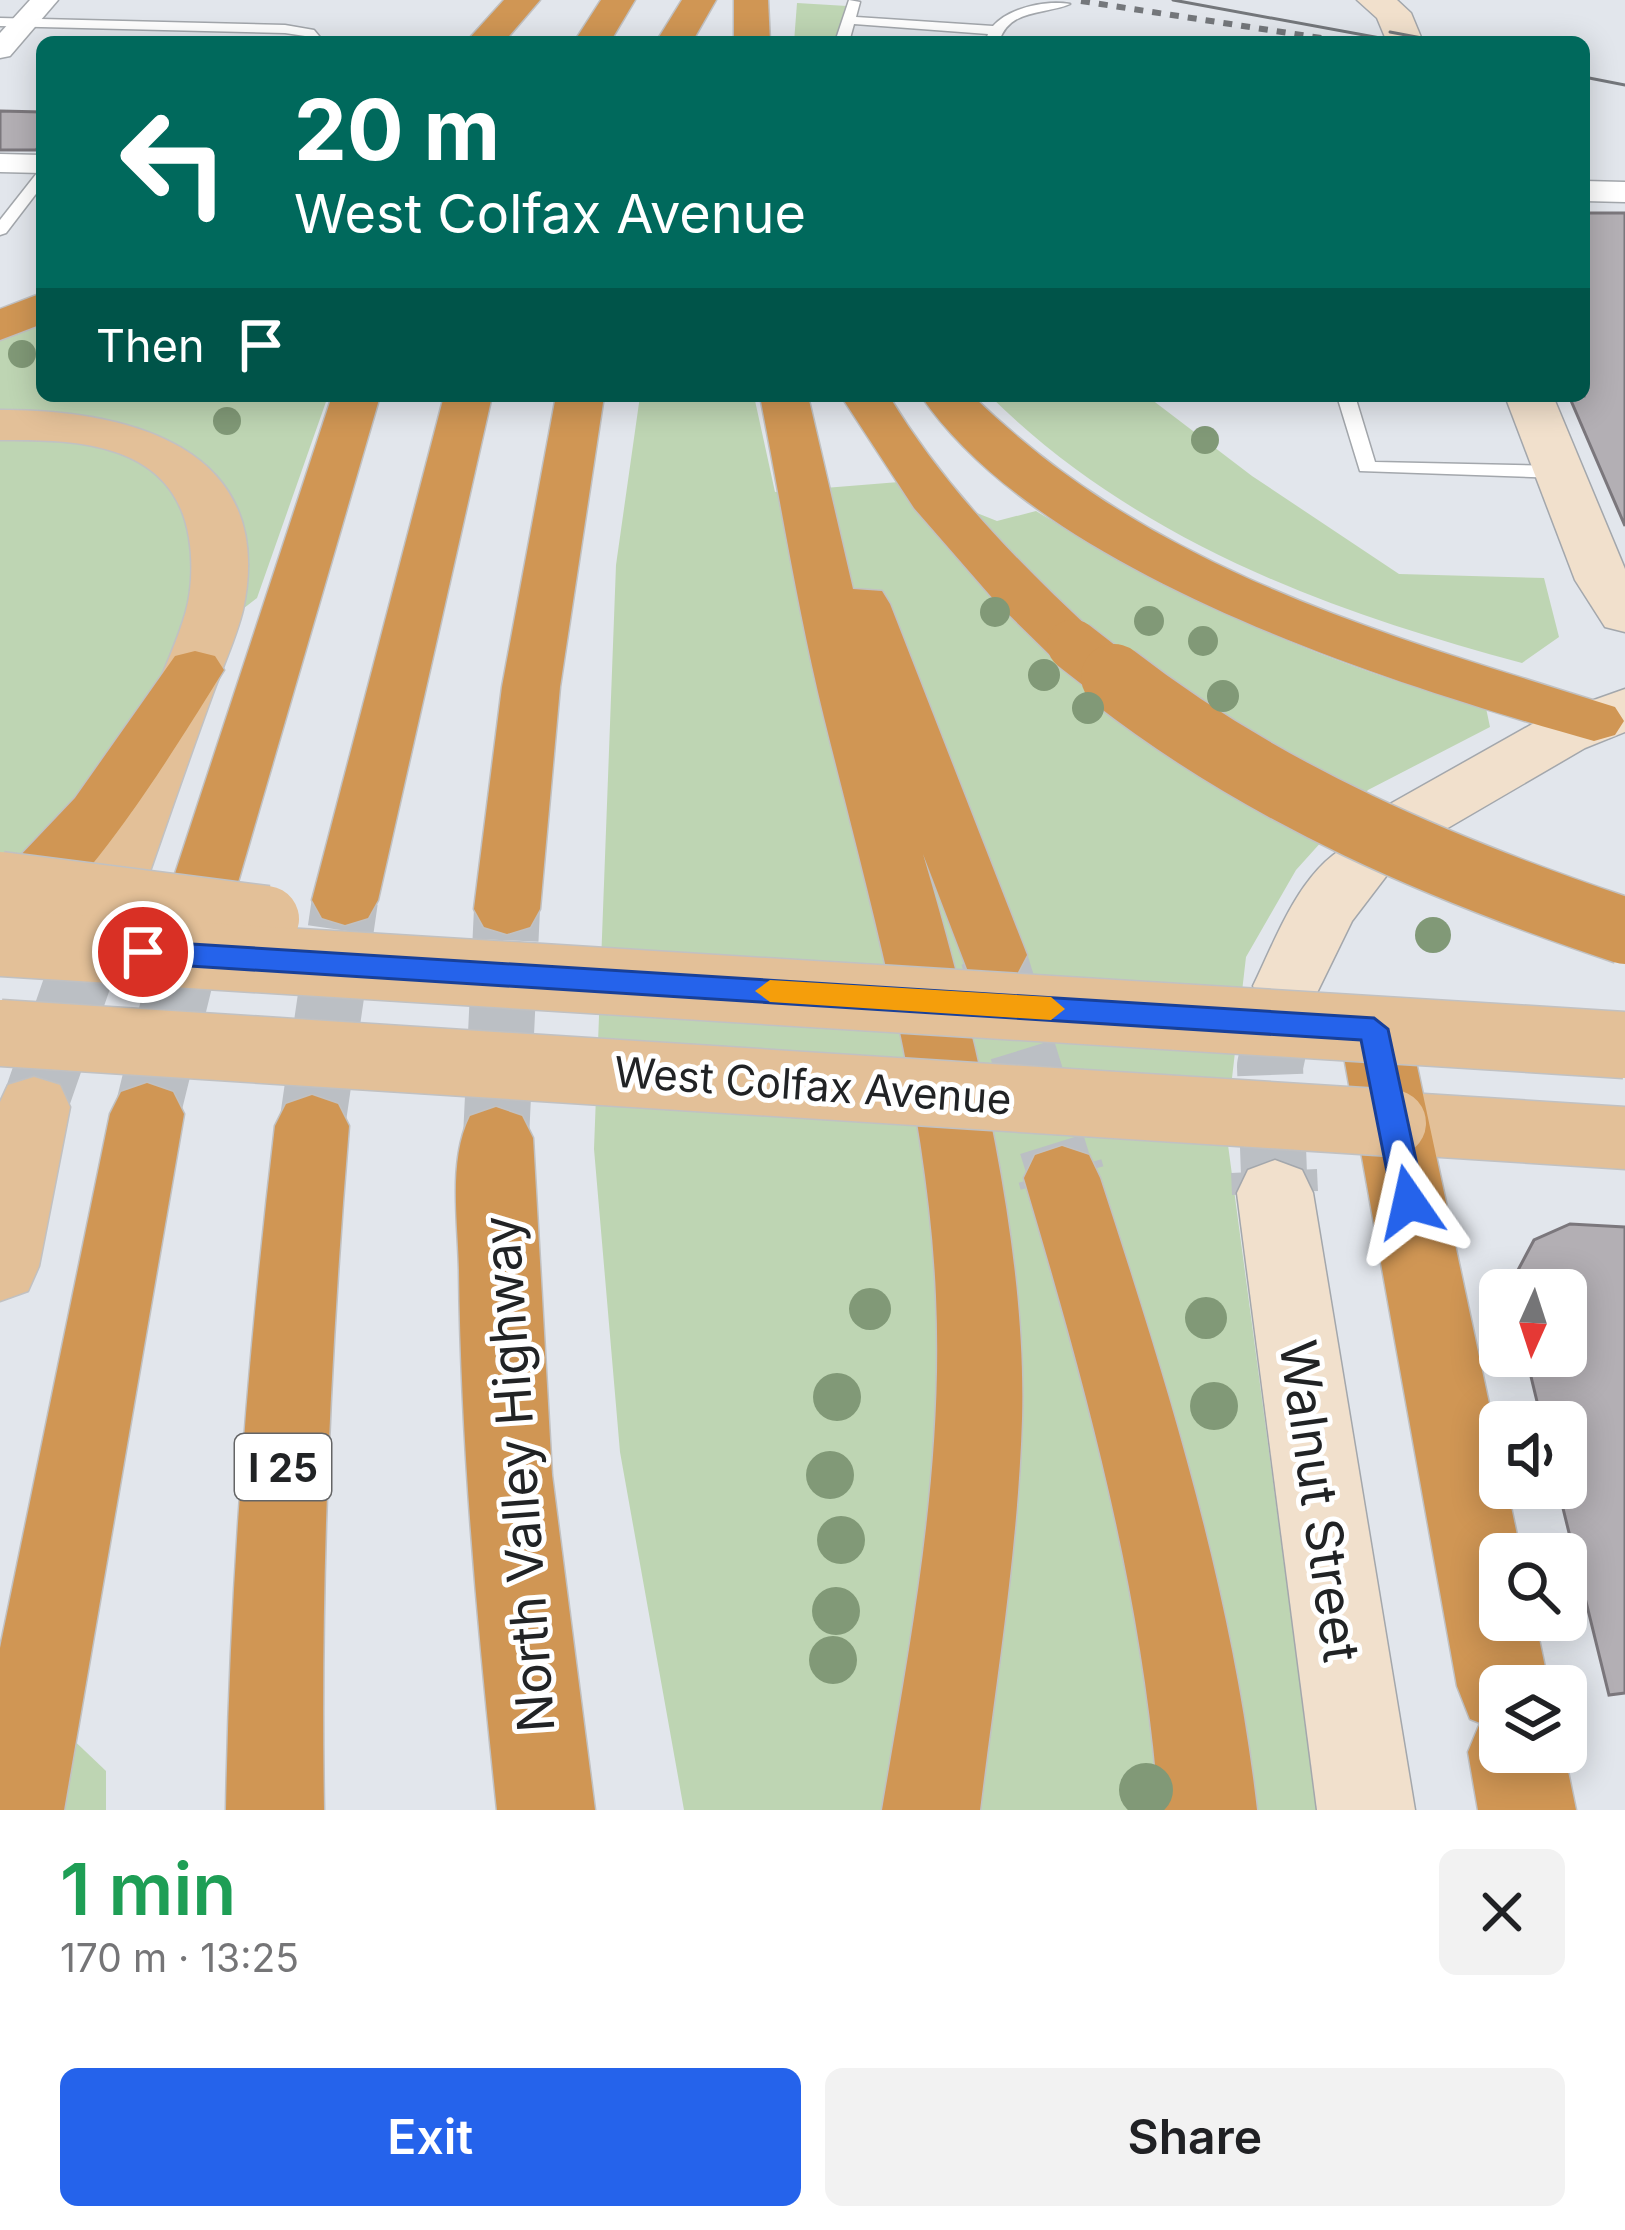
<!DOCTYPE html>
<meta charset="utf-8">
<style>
:root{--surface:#fff;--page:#f2f2f2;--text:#202124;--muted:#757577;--accent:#2563eb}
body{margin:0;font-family:Inter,sans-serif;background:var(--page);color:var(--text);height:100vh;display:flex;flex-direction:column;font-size:45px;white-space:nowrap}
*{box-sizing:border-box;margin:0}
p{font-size:39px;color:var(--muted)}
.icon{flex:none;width:66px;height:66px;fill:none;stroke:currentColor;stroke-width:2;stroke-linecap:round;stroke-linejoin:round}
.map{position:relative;height:1810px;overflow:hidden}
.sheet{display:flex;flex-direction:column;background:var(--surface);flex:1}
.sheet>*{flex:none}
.guide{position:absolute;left:36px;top:36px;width:1554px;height:366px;border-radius:18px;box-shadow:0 6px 30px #0003;background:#00695c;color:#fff;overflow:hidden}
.needle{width:78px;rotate:183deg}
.controls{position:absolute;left:1479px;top:1269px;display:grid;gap:24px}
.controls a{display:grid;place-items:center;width:108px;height:108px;border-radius:18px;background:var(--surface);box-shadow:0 6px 30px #0003;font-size:60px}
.pin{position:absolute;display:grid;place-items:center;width:102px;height:102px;color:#fff;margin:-51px;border:6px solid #fff;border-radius:50%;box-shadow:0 3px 12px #0007}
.me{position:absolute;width:132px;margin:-66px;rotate:349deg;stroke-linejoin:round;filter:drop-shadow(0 0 9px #0008)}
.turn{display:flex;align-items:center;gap:42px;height:252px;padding:0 60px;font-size:54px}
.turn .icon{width:156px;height:156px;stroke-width:2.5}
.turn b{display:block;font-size:84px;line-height:102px}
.then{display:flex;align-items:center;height:114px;padding:0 60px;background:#0003;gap:24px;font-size:45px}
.round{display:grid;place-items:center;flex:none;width:126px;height:126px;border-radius:18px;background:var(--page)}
.head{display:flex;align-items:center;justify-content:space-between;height:204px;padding:0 60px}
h1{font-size:72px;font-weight:600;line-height:90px;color:#1e9e55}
.cta{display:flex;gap:24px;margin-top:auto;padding:24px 60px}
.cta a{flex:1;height:138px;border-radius:18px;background:var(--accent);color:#fff;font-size:48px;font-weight:600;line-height:138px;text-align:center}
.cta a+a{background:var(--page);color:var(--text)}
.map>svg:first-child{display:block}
</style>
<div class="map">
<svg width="1625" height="1810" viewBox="0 0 1625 1810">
<rect width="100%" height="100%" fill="#e2e6ec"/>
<g fill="#bed5b3">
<path d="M797,3L847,6L834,42H794Z"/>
<path d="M42,304V396H328L257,598L177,660L37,860L0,859V310Z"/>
<path d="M640,396H754L775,492L899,482L997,521L1036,511C1185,602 1318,662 1486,708L1490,727L1368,790L1296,870L1246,957L1226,1130L1317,1810H684L620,1452L594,1149L616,565Z"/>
<path d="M990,396H1147L1252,476L1399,574L1544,578L1559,637L1522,663C1327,611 1136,540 990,396Z"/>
<path d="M0,1670L106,1771V1810H0Z"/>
</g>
<g fill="#b3afb4" stroke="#7b777c" stroke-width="3">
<path d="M0,111L42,112V143L36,150H0Z"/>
<path d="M1584,213H1625V526L1569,396H1584Z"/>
<path d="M1570,1224L1625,1227V1693L1609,1695L1558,1488H1566V1422H1542L1526,1356H1566V1290L1509,1287L1534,1240Z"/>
</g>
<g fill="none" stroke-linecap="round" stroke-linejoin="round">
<path stroke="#bbbfc4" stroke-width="66" stroke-dasharray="66 33" stroke-linecap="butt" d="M1274,1174L1270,1066L1287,986"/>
<path stroke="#bbbfc4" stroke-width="86" stroke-dasharray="86 42" stroke-linecap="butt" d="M1274,1171L1275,1193"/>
<path stroke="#bbbfc4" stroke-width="66" stroke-dasharray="66 33" stroke-linecap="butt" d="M34,1107L107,897"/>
<g stroke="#bbbfc4" stroke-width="66" stroke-dasharray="66 33" stroke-linecap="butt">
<path d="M993,955L1061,1174"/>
<path d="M147,1114L200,898"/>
<path d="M312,1126L345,900"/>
<path d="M496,1138L507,909"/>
</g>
<path stroke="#bbbfc4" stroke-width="86" stroke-dasharray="86 42" stroke-linecap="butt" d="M1060,1171L1062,1178"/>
<defs>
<g id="lane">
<path d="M849,0L860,2L856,17L993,26C1010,7 1047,0 1070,4C1045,15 1009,8 999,42H985L988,34L854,24L849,42H835Z"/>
<path d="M0,18L285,25L314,30L324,42H310L305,36L285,33L0,26Z"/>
<path d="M42,172V186L6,233L0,235V220L37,173Z"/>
<path d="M1337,396H1355L1375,462L1559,466L1568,472L1559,478L1360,471Z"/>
</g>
<g id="street">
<path d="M30,0H58L10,56L0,58V33Z"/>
<path d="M0,154L42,155V173L0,172Z"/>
<path d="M1584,181L1625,182V202L1584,201Z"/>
</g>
<g id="secondary">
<path d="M1357,0H1397L1411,13L1423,42H1387L1377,18Z"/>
<path d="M1505,396H1553L1625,569V632L1605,627L1575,580Z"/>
<path d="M1625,689V732L1585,748L1434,836L1412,843L1390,836L1380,820L1390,804L1543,718Z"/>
<path d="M1365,838L1388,845L1397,862L1352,921L1311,1005L1287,1013L1263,1005L1253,986C1279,933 1304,857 1365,838Z"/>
<path d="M1275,1160L1302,1170L1313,1193L1415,1810H1317L1237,1193L1248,1170Z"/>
</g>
<g id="primary">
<path d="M0,410C126,410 278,445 243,610C236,639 222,668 212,696C190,756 169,817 148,877L138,894L115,901L92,894L82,877C106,817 129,757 153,697C164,669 178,640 186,611C192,589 193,561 189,538C174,443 79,439 0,440Z"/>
<path d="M34,1077L60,1085L70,1107L39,1266L28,1291L0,1301V1102L8,1085Z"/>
<path d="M1393,1092L1625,1107V1169L1393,1154L1367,1145L1356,1123L1367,1101Z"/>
</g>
<g id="highway">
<path d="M504,0H540L504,42H466Z"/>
<path d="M601,0H635L610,42H574Z"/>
<path d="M682,0H716L692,42H656Z"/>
<path d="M734,0H768L770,42H734Z"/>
<path d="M42,293V324L0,340V309Z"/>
<path d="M332,396H380L236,889L226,906L203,913L180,906L170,889Z"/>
<path d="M444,396H492L378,900L368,918L345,925L322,918L312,900Z"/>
<path d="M556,396H604L560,687L540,909L530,927L507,934L484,927L474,909L502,687Z"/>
<path d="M760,396H808L853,589L882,591L890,604L1027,955L1017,974L993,981L969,974L923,854C973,1025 1027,1241 1022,1419C1018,1550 996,1680 980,1810H882C911,1639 944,1470 936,1296C928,1105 870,902 824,717C798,611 781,503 760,396Z"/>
<path d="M841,396H889C944,487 1016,560 1093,632L1102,645L1093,658L1073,664L1053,658L995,601L914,508Z"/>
<path d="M921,396H973C1153,572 1381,633 1615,707L1624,721L1615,735L1594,741C1391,684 1044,575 921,396Z"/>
<path d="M195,651L215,656L224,670C182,737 71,923 0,945V877L75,798L175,656Z"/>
<path d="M1374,1001L1399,1009L1409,1029L1500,1455V1488H1507L1521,1554H1500V1620H1535L1549,1686H1500V1752H1564L1576,1810H1478L1468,1752L1480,1723L1470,1719L1457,1686L1339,1029L1349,1009Z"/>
<path d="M147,1083L173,1092L184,1114L64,1810H0V1648L110,1114L121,1092Z"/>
<path d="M312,1095L338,1104L349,1126C330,1355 320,1581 324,1810H226C230,1580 248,1354 275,1126L286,1104Z"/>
<path d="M496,1107L522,1116L533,1138L552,1475L595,1810H497C478,1630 461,1450 459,1270C458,1221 448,1160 470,1116Z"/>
<path d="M1062,1146L1089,1155L1100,1178C1168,1386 1232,1591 1257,1810H1159C1143,1592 1086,1387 1024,1178L1035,1155Z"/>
</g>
</defs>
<use href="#lane" stroke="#a3a7ac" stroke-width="3"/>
<use href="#street" stroke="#a3a7ac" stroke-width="3"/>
<use href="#secondary" stroke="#a3a7ac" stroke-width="3"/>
<use href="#primary" stroke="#c1c1c2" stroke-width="3"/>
<use href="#highway" stroke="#c1c1c2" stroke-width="3"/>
<use href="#lane" fill="#fff" fill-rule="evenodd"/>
<use href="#street" fill="#fff" fill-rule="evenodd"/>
<use href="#secondary" fill="#f1e0cc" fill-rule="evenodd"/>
<use href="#primary" fill="#e3c098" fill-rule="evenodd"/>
<use href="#highway" fill="#d09654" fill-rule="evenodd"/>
<g stroke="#74777b" stroke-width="3">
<path d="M1173,0L1402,42"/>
<path d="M1390,32L1443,42"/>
<path d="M1584,77L1625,85"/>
</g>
<path stroke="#74777b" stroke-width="6" stroke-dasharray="9 9" stroke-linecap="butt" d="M1081,1L1334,40"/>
<defs>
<g id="primary-bridge">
<path d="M0,885L266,919"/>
<path d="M0,943L1625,1045"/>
<path d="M0,1033L1393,1123"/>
</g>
<path id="highway-bridge-far1" d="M1073,645L1118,680"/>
<path id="highway-bridge" d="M1114,677C1267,796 1443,870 1625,931"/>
</defs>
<use href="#primary-bridge" stroke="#c1c1c2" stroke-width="69" stroke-linecap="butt"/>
<use href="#highway-bridge-far1" stroke="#c1c1c2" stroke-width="54" stroke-linecap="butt"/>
<use href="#highway-bridge" stroke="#c1c1c2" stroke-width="69" stroke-linecap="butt"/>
<use href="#primary-bridge" stroke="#e3c098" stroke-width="66"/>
<use href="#highway-bridge-far1" stroke="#d09654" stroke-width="51"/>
<use href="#highway-bridge" stroke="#d09654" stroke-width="66"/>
</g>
<g fill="#819977">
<circle cx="22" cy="354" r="14"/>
<circle cx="227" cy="421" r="14"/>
<circle cx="1205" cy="440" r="14"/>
<circle cx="995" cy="612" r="15"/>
<circle cx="1149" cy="621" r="15"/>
<circle cx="1203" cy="641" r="15"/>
<circle cx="1044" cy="675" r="16"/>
<circle cx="1223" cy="696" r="16"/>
<circle cx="1088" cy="708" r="16"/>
<circle cx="1433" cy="935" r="18"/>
<circle cx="870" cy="1309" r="21"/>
<circle cx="1206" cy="1318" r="21"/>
<circle cx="837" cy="1397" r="24"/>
<circle cx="1214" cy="1406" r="24"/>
<circle cx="830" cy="1475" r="24"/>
<circle cx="841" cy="1540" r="24"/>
<circle cx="836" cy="1611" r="24"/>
<circle cx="833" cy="1660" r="24"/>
<circle cx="1146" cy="1790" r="27"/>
</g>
<path fill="#2563eb" stroke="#184099" stroke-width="3" d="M143,941L1374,1018L1388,1029L1425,1202L1420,1212H1398L1393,1202L1361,1040L143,963L129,952Z"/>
<path fill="#f59e0b" d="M770,980L1051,997L1065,1009L1051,1020L770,1002L755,991Z"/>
<g text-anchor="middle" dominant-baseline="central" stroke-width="10" stroke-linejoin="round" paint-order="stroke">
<rect fill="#fff" stroke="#646566" stroke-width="3" x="235" y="1434" width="96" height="66" rx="9"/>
<g font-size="39" font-weight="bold" fill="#212325">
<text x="283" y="1467">I 25</text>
</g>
<g font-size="42" fill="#212325" stroke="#fff">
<text transform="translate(813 1085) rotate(4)">West Colfax Avenue</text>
</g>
<g font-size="51" fill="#212325" stroke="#fff">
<text transform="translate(518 1474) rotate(-94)">North Valley Highway</text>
<text transform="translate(1320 1501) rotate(82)">Walnut Street</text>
</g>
</g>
</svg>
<div class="controls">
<a><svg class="needle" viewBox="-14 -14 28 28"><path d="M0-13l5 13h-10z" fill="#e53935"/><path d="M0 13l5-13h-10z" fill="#757577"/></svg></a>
<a><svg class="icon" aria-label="sound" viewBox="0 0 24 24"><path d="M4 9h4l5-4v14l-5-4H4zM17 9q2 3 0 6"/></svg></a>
<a><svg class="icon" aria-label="search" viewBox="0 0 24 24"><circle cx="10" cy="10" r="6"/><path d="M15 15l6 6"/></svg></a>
<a><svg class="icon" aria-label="layers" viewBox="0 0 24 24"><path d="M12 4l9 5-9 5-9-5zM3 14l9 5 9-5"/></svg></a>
</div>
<div class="pin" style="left:143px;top:952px;background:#d93025"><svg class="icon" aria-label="arrive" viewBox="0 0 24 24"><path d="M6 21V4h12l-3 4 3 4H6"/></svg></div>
<svg class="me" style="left:1409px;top:1202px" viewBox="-20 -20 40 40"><path d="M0-17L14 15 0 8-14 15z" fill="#2563eb" stroke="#fff" stroke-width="4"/></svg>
<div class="guide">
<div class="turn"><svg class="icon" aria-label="left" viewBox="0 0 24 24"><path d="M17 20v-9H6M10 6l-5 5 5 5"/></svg><div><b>20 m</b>West Colfax Avenue</div></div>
<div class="then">Then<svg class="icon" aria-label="arrive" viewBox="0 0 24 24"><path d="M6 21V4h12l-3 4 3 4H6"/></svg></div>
</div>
</div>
<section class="sheet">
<div class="head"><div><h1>1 min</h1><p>170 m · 13:25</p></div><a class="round"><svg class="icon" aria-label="close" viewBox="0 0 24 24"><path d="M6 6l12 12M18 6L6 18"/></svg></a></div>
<div class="cta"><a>Exit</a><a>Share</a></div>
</section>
